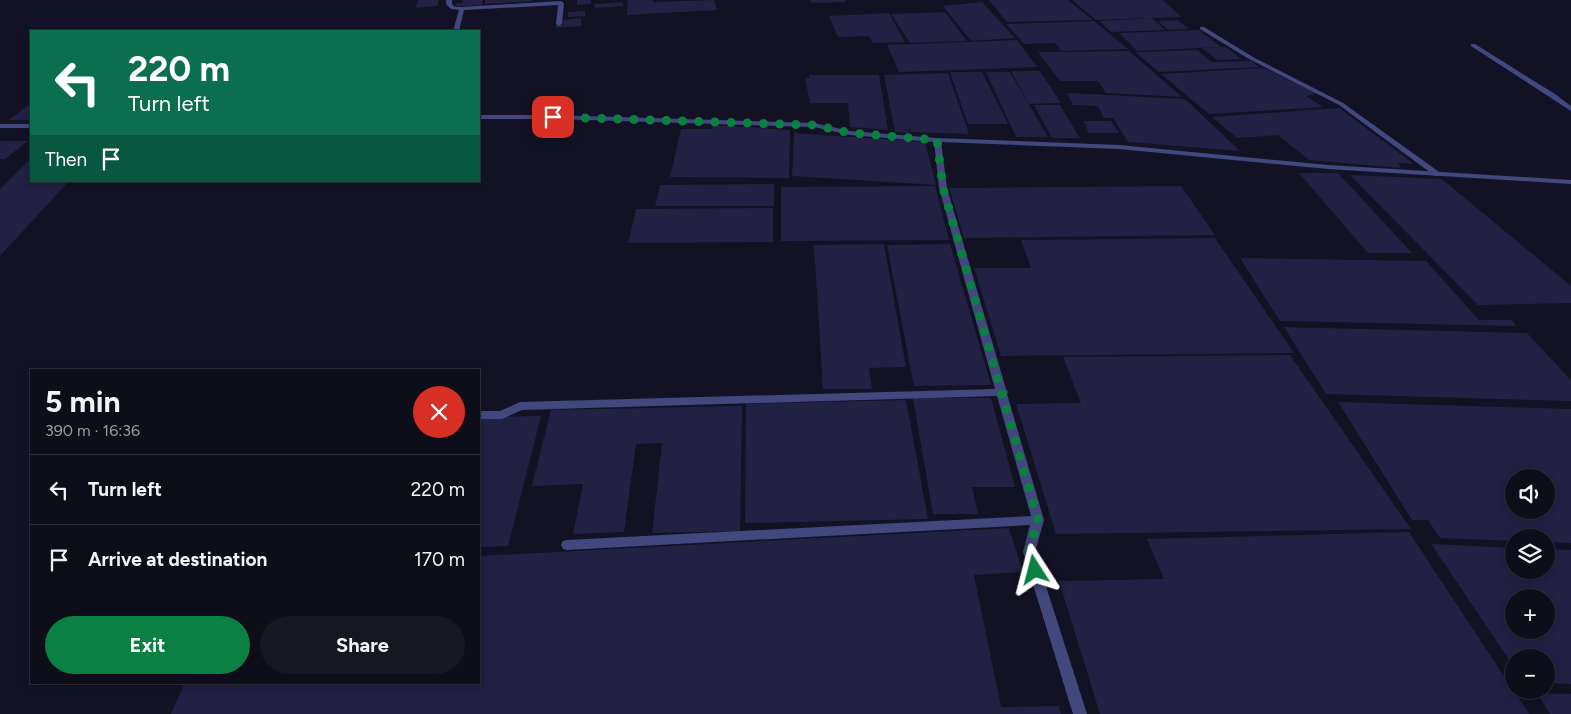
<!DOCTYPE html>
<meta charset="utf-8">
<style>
:root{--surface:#0e0e1b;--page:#171724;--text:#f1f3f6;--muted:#9b9ca3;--line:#2e2e3a;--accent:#0b8043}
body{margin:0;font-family:Figtree,sans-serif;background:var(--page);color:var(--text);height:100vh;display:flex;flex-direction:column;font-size:19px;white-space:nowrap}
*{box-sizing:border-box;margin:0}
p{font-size:16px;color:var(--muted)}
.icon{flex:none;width:28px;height:28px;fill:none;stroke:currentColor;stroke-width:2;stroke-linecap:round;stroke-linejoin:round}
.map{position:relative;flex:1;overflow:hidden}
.sheet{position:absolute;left:30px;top:369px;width:450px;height:315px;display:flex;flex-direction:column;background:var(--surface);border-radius:0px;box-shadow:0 2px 8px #0003,0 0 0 1px var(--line)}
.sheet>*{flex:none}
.hud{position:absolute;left:30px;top:30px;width:450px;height:152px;border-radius:0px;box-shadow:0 2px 8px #0003,0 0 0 1px var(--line);background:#0b6e4f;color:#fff;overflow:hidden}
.controls{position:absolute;left:1505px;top:469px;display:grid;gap:10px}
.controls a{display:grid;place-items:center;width:50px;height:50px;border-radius:50%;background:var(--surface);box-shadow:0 2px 8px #0003,0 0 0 1px var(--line);font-size:25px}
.pin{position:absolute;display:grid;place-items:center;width:42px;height:42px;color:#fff;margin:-21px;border-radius:10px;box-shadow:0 2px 8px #0006}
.me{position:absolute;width:55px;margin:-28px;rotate:351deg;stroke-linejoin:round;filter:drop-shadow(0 0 4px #0008)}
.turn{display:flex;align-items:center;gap:18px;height:105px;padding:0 15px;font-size:22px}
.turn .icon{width:65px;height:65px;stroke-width:2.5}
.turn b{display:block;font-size:35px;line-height:42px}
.then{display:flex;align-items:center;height:48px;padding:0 15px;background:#0003;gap:10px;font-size:19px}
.round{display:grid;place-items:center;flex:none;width:52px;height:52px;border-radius:26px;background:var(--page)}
.summary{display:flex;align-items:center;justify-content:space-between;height:85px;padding:0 15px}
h1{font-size:30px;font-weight:700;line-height:38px}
.primary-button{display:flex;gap:10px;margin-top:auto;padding:10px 15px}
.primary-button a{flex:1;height:58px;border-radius:30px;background:var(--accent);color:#fff;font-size:20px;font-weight:700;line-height:58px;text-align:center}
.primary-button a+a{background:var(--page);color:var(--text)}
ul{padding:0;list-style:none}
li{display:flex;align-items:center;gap:15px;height:70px;padding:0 15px;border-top:1px solid var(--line)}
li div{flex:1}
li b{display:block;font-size:19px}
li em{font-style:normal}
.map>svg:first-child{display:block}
</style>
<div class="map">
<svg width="1571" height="714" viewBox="0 0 1571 714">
<rect width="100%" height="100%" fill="#121224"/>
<g fill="#222043" fill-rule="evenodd">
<path d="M418,0H439L437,6L416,8Z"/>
<path d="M463,0H483L482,5L455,7L456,3H462Z"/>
<path d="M485,0H532V1L485,4Z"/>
<path d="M577,0H591V4L577,5Z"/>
<path d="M628,0H653V2L714,0L717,10L627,15Z"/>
<path d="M810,0H845V2L812,3Z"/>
<path d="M989,0H1068L1093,20L1007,22Z"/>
<path d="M1072,0H1163L1181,17L1096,20Z"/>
<path d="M623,2V6L595,8L594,4Z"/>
<path d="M982,2L1015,38L971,41L943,6Z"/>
<path d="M585,11V16L568,17V12Z"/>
<path d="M945,12L967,41L910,43L891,14Z"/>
<path d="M889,13L905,42L873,43L869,36L838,37L829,16Z"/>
<path d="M581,18V26L556,28V25H563V20Z"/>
<path d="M1152,18L1165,30L1111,32L1099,21Z"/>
<path d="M1178,20L1189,29L1168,30L1158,21Z"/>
<path d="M1094,21L1128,49L1061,51L1055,43L1024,44L1006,24Z"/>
<path d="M1199,30L1221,47L1137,51L1119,33Z"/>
<path d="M1017,40L1037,67L899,72L887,45Z"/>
<path d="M1226,47L1241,59L1217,60L1202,48Z"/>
<path d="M1197,50L1212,62L1251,61L1259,67L1159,72L1135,52Z"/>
<path d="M1129,51L1182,97L1106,93L1098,81H1060L1038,52Z"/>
<path d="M1264,68L1317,93L1306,96L1323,107L1209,114L1161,74Z"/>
<path d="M1011,71H1040L1061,103L1029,104Z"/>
<path d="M950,72H982L1008,124H968Z"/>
<path d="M986,72H1010L1048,137H1016Z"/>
<path d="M948,73L969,134L911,132V129H902L910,130L909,133L895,132L884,75Z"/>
<path d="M809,75H879L888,130L850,127L848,103H810L805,78H810Z"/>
<path d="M1067,93L1185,99L1240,151L1128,142L1113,118H1104L1098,106L1073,105Z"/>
<path d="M31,103V120H9Z"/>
<path d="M1034,105H1060L1080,138H1052Z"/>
<path d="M1339,108L1414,164L1398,163L1401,168L1309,160L1278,135L1237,138L1212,117Z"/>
<path d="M1083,121H1111L1119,133H1089Z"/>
<path d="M713,125L790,130L789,178L670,177L681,129H712Z"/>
<path d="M794,133L925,142L936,185L792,176Z"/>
<path d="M0,141H28L5,159H0Z"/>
<path d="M31,158V181H69L0,256V189Z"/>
<path d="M1299,173H1338L1412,253H1368Z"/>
<path d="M1350,175L1442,179L1571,286V303L1478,305Z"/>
<path d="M774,184V206H655L660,185Z"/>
<path d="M935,186L949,240L781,241V187Z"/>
<path d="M1181,186L1215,235L964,238L949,188Z"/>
<path d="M773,208V242L628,243L636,209Z"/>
<path d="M1215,238L1294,353L1001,356L974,268H1031L1021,240Z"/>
<path d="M884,244L906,367L869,368L872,389H823L814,245Z"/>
<path d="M950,244L991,385L914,386L887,245Z"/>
<path d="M1240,258L1426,261L1479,320H1512L1516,326L1280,321Z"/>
<path d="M1284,327L1527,333L1571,380V401L1326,394Z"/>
<path d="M1290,355L1411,529L1056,534L1016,404L1081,403L1063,357Z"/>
<path d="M913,398H991L1015,487H972L978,514H933Z"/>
<path d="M906,400L928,519L745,523L746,404Z"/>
<path d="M1338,402L1571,409V543L1546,542V538H1514V541L1440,538L1428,520H1412ZM1514,478H1546V510H1514Z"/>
<path d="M742,406L740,531L652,533L662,443L636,444L624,532L573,534L583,484L532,486L551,410Z"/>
<path d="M541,416L508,546L479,547V417Z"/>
<path d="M1009,528L1023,572L974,575L1001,707L1059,706L1061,714H171L185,682H479V556Z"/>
<path d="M1409,532L1529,714H1100L1059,581L1164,579L1147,539Z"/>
<path d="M1431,544L1514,548V570H1546V549L1571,550V684L1546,683V658H1514V667ZM1514,598H1546V630H1514Z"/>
<path d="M1537,693L1571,694V714H1550Z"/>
</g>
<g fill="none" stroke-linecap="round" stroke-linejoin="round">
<g fill="#42477e" fill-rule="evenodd">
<path d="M1200,27H1204L1253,57L1343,103L1442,174L1438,176H1435L1339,105L1249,59L1200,29Z"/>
<path d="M1471,44H1475L1555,94L1571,106V111L1471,46Z"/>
</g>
<g fill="#42477e" fill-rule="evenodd">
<path d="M446,0H452V4L455,7H462L561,1L564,3L562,24L559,26L556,24L558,5L464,10L459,31H453L459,10L451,9L446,4Z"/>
<path d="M479,115H553L814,123L850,131L937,138L1119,145L1328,165L1571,180V184L1328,169L1119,149L941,142L947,188L1006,389L1008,392L1007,394L1044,520L1035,552L1087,714H1073L1023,552L1030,525L567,550L563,549L561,545L563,541L567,540L1031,516L997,396L522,410L502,419H479V411H500L520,402L995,389L939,188L934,142L850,135L814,127L553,119H479Z"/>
<rect x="0" y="124" width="31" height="4"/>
</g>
</g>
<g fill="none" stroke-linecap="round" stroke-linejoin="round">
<path stroke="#0b8043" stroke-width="9" stroke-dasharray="0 16.2" d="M553,117L814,125L850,133L937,140L943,188L1038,520L1029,552L1035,570"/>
</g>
</svg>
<div class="controls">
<a><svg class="icon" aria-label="sound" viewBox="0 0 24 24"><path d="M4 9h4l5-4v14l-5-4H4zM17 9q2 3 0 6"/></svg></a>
<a><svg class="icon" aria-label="layers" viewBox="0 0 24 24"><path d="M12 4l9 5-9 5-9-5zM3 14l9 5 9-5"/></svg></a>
<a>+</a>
<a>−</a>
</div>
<div class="pin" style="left:553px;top:117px;background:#d93025"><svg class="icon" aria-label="arrive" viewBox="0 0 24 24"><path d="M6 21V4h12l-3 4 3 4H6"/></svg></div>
<svg class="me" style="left:1035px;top:570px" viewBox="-20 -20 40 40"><path d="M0-17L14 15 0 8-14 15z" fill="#0b8043" stroke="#fff" stroke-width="4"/></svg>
<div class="hud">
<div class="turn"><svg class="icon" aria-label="left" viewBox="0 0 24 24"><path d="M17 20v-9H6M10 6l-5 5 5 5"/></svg><div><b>220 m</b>Turn left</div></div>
<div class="then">Then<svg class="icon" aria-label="arrive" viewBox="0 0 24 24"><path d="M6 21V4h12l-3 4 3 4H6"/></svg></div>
</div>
<section class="sheet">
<div class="summary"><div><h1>5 min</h1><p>390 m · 16:36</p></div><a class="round" style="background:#d93025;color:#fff"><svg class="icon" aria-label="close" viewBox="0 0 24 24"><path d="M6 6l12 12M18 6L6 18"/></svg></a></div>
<ul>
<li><svg class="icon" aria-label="left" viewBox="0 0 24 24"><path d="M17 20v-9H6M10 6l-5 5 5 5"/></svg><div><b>Turn left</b></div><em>220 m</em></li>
<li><svg class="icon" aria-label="arrive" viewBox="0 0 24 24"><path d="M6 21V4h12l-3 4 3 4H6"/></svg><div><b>Arrive at destination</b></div><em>170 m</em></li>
</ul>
<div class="primary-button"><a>Exit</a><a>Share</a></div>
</section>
</div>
